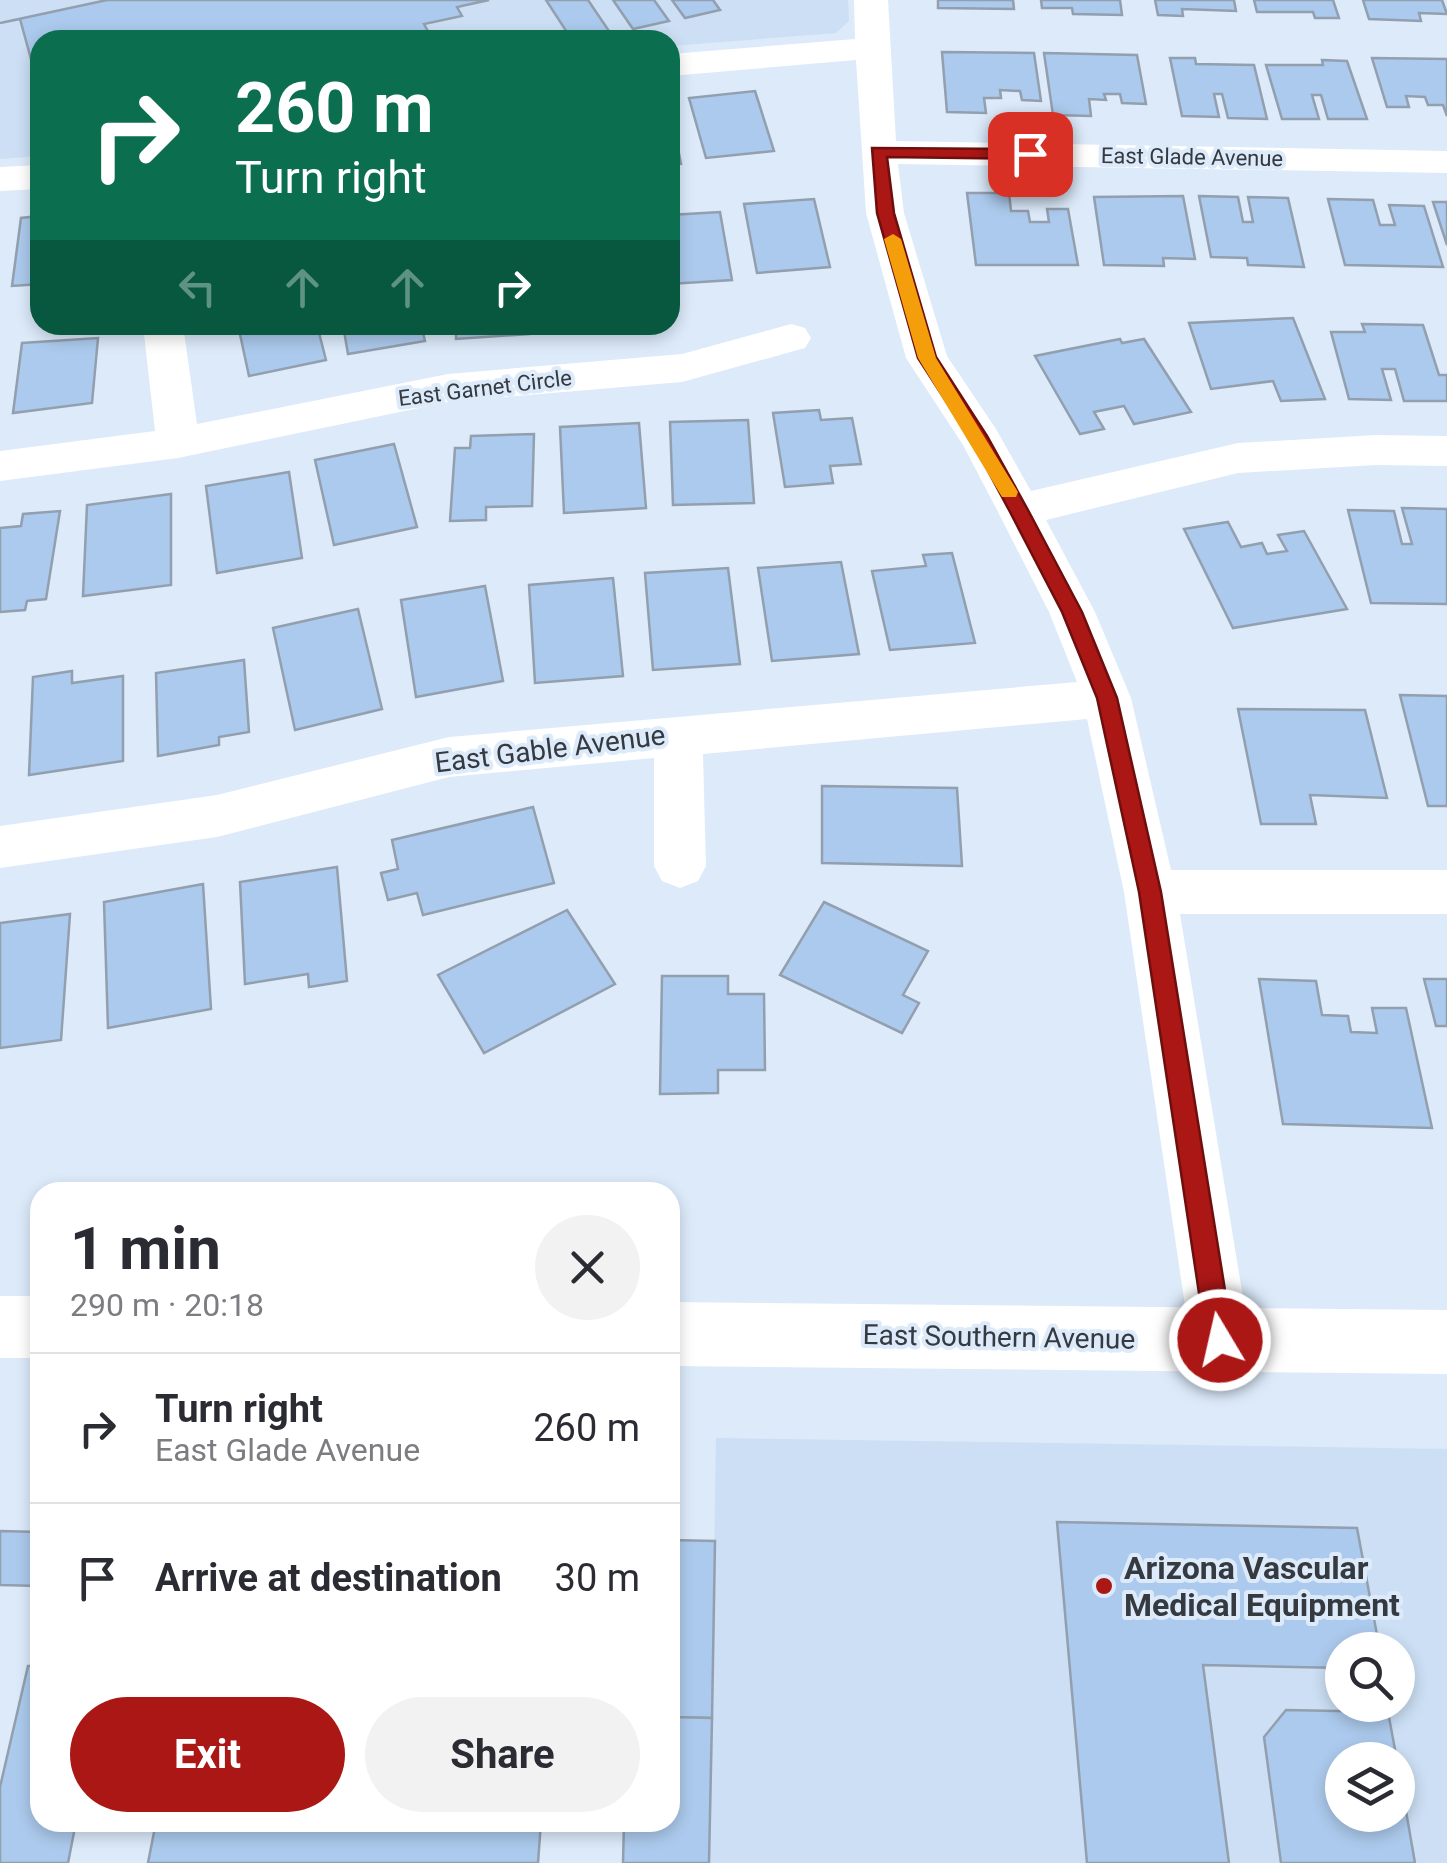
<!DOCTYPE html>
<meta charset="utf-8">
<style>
:root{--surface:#fff;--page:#f2f2f3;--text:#2b2b33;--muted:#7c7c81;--line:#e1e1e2;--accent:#aa1715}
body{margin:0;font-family:Roboto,sans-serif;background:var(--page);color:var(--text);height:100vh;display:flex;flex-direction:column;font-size:38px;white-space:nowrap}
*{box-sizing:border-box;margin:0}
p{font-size:32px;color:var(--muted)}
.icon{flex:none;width:55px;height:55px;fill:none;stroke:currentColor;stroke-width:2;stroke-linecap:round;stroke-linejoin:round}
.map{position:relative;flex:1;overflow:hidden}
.details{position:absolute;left:30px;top:1182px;width:650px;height:650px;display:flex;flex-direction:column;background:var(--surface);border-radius:30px;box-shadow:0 5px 15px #0003}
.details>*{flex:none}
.guide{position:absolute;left:30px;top:30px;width:650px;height:305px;border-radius:30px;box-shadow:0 5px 15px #0003;background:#0b6e4f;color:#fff;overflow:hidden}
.buttons{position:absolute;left:1325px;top:1632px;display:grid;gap:20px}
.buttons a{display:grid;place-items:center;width:90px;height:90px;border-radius:50%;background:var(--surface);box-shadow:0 5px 15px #0003;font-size:50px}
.pin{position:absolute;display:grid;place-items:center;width:85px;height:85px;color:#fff;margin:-42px;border-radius:20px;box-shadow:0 5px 15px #0006}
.me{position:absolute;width:110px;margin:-55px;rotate:351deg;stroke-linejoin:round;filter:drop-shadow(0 0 8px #0008)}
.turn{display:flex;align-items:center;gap:35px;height:210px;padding:0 40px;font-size:45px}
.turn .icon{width:130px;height:130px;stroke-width:2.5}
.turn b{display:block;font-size:70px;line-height:85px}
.lanes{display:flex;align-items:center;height:95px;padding:0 40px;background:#0003;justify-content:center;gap:50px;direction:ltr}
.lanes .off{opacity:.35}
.round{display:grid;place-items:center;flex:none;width:105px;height:105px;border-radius:52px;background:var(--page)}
.overview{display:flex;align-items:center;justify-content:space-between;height:170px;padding:0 40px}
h1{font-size:60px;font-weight:700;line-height:75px}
.cta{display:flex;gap:20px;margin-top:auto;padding:20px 40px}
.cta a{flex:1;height:115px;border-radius:60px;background:var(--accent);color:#fff;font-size:40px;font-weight:700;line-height:115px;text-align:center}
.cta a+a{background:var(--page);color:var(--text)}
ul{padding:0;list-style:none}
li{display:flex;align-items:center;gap:30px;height:150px;padding:0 40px;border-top:2px solid var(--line)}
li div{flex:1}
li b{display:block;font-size:38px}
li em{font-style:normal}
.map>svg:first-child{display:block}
</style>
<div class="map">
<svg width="1447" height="1863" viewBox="0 0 1447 1863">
<rect width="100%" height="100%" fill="#dceafa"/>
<g fill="#ccdff4" fill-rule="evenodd">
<path d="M0,0H848L849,21L836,33L670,46V40H40V156L0,159Z"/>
<path d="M716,1438L1447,1449V1863H709ZM1342,1650H1398V1705H1342ZM1342,1760H1398V1815H1342Z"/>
</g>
<g fill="#accaed" stroke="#929fae" stroke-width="2.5">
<path d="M107,0H489L457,7L462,16L424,24L429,33L397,40H40V69L34,70L20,19L0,23Z"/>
<path d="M546,0H588L611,34L572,40Z"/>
<path d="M613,0H654L669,21L633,29Z"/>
<path d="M672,0H713L720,10L685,18Z"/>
<path d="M938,0H1013L1014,9L938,8Z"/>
<path d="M1041,0H1120L1122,15L1073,14L1072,8H1042Z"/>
<path d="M1155,0H1234L1236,11L1182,9L1183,16L1158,15Z"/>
<path d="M1254,0H1333L1339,18H1315L1313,12H1257Z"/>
<path d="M1363,0H1442L1447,14L1419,13L1421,21L1369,19Z"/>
<path d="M942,52L1034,53L1041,101L1022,100L1020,91L1000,90L1001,98H984L986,113L947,112Z"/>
<path d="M1044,53L1137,55L1146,104L1122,103L1120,94H1104L1106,100L1089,99L1091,116L1053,115Z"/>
<path d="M1170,58H1195L1196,64L1254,65L1267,119L1228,118L1222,94H1214L1219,117L1182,116Z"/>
<path d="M1372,58L1447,59V116L1443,105H1428L1425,97L1406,96L1409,107H1387Z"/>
<path d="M1322,60L1347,61L1367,119H1328L1321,95H1312L1319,119H1282L1266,65H1323Z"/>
<path d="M755,91L774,151L706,158L689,98Z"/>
<path d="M670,107L681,164L670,165Z"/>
<path d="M967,193H1009L1011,211H1028L1030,222H1049L1047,209H1068L1078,265H976Z"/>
<path d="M1183,196L1195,259L1163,258L1164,266L1104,265L1094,197Z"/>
<path d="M1199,196L1238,197L1243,222H1253L1248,197L1288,198L1304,267L1248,265L1247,258L1211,257Z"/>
<path d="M814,199L830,267L757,273L744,204Z"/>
<path d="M1328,199L1373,200L1380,225H1395L1389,205L1424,206L1443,267L1345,265Z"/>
<path d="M1433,202H1447V245Z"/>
<path d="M720,212L732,280L670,284V215Z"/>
<path d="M40,216V284L12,286L21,218Z"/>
<path d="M1293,318L1325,399L1281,401L1273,381L1211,389L1189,323Z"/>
<path d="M1362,324L1423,325L1439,375H1447V401H1404L1395,369H1382L1391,400L1349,399L1331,332H1365Z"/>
<path d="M238,325H317L326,360L249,376Z"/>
<path d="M343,325H421L425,341L348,354Z"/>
<path d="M456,325H529V334L456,339Z"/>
<path d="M560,325H635V329L561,333Z"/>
<path d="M98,338L92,403L13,413L22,343Z"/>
<path d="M1120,339L1122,343L1144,339L1191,412L1134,424L1124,406L1094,412L1104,429L1080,434L1035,356Z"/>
<path d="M819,410L821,420L852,418L861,464L830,466L833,483L785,487L773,413Z"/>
<path d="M748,420L754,503L673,505L670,422Z"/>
<path d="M639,423L646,508L564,513L560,427Z"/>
<path d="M534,434L532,506L486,507V520L450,521L455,448H470L471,436Z"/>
<path d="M394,444L417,527L334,545L315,460Z"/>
<path d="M289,472L302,558L217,573L206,486Z"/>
<path d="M171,494V585L83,596L87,505Z"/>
<path d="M1402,508L1447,509V604L1371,603L1348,510L1394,511L1402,544H1412Z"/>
<path d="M60,511L46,599L27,601L25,610L0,612V528L21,526L23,514Z"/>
<path d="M1228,522L1241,547L1262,543L1267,554L1287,551L1278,535L1304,531L1347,609L1233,628L1184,529Z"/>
<path d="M952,553L975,643L890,650L872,571L926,566L923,555Z"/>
<path d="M841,562L859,654L772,661L758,568Z"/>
<path d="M728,568L740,664L653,670L645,573Z"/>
<path d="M613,578L623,676L535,683L529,585Z"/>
<path d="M485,586L503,681L416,697L401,600Z"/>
<path d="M358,609L382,709L295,730L273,628Z"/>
<path d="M244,660L249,732L219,737V745L158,756L156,673Z"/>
<path d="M72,671V683L123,676V761L29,775L33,677Z"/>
<path d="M1400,695L1447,696V806H1428Z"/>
<path d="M1238,709L1365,710L1387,798L1310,795L1316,824H1261Z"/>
<path d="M822,786L957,788L962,866L822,863Z"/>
<path d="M533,807L554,883L423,915L417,893L388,900L381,873L398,869L392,840Z"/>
<path d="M337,867L347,981L309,987L308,974L245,984L240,882Z"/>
<path d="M203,884L211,1009L108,1028L104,902Z"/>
<path d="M824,902L928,951L903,995L919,1003L902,1033L780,975Z"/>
<path d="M567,910L615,984L484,1053L438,975Z"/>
<path d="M70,914L61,1040L0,1048V923Z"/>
<path d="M662,976H728V994H764L765,1070H718V1093L660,1094Z"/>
<path d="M1259,979L1316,981L1322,1015L1348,1016L1351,1032L1377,1033L1372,1008H1406L1432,1128L1283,1124Z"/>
<path d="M1424,979H1447V1026H1436Z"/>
<path d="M1057,1522L1357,1528L1378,1640L1372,1650H1342V1668L1203,1665L1229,1863H1087Z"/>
<path d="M0,1531L40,1532L37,1549H40V1586L0,1585Z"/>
<path d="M670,1540L715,1541L712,1718L670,1717Z"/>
<path d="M28,1666H40V1822H76L68,1863H0V1787Z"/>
<path d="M1286,1710L1388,1712L1397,1760H1342V1815H1398V1765L1415,1863H1281L1264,1737Z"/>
<path d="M670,1717L712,1718L709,1863H623L624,1822H670Z"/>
<path d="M156,1822H541L538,1863H148Z"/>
</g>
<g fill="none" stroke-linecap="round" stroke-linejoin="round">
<path fill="#fff" fill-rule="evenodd" d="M510,35L518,40H499L501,36Z"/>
<g fill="#fff" fill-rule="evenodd">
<path d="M854,0H888L896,141L1447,151V173L898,164L904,213L947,356L996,429L1031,491L1238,443L1376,435L1447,436V466L1376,465L1238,473L1046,520L1095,612L1131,698L1171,870H1447V914H1180L1250,1340L1241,1361L1220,1370L1199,1361L1190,1340L1124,892L1087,719L703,754L706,866L698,881L680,888L662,881L654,866V758L449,777L217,837L0,868V826L217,795L449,737L1077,682L1049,612L997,510L963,445L906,358L866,213L856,60L670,76V54L855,39Z"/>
<path d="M40,165V189L0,191V167Z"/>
<path d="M791,324L805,328L811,338L805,348L682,382L448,402L178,458L0,481V451L155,431L143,325H183L197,424L448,374L682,354Z"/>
</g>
<g fill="#fff" fill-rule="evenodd">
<rect x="0" y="1296" width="40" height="62"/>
<path d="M670,1302L1447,1310V1374L670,1366Z"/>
</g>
</g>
<path fill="#aa1715" stroke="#6e0f0e" stroke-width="2.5" d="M872,148L1030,149L1038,154L1030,159L887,157L894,213L936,357L987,436L1028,510L1082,612L1117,698L1161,892L1233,1340L1229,1349L1220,1353L1210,1349L1206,1340L1139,892L1097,698L1062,612L1009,510L973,443L918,358L877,213Z"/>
<path fill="#f59e0b" d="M893,234L901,239L936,358L1018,492L1016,497H1002L918,358L884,239Z"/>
<circle fill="#aa1715" stroke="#dceafa" stroke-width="4" cx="1104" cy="1586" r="10"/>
<g text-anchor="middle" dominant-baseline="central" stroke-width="8" stroke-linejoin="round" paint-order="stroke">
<g font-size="22" fill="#353a41" stroke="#dceafa">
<text transform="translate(1192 157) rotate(1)">East Glade Avenue</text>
<text transform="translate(485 388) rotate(-7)">East Garnet Circle</text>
</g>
<g font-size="28" fill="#353a41" stroke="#dceafa">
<text transform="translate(550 749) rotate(-7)">East Gable Avenue</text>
<text transform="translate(999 1337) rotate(1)">East Southern Avenue</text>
</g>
<g font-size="32" font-weight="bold" fill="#353a41" stroke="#dceafa" text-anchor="start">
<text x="1124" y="1568">Arizona Vascular<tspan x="1124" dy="37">Medical Equipment</tspan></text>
</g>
</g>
</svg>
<div class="buttons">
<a><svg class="icon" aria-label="search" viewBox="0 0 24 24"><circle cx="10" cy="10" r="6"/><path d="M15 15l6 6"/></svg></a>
<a><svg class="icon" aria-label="layers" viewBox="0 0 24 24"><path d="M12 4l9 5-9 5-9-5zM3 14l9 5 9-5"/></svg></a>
</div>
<div class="pin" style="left:1030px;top:154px;background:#d93025"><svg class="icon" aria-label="arrive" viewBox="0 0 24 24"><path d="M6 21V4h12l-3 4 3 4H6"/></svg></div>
<svg class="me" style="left:1220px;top:1340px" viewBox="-20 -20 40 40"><circle r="17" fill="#aa1715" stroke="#fff" stroke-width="3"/><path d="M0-11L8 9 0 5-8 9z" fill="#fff"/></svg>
<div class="guide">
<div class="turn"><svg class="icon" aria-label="right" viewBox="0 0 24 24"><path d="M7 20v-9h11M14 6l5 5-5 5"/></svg><div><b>260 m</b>Turn right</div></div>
<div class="lanes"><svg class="icon off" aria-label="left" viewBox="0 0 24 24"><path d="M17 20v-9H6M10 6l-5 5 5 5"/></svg><svg class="icon off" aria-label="ahead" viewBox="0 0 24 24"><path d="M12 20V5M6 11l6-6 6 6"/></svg><svg class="icon off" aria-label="ahead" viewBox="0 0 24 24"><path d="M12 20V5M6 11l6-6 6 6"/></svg><svg class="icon" aria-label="right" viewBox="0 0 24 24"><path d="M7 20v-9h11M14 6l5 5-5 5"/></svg></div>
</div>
<section class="details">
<div class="overview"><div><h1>1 min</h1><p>290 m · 20:18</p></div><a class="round"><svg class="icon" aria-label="close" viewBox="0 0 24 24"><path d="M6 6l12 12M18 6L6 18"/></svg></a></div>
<ul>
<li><svg class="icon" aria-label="right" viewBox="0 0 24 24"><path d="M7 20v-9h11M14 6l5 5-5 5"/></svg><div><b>Turn right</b><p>East Glade Avenue</p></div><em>260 m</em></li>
<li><svg class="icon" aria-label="arrive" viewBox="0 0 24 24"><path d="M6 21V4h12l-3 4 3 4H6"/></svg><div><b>Arrive at destination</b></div><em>30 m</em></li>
</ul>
<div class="cta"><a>Exit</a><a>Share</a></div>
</section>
</div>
